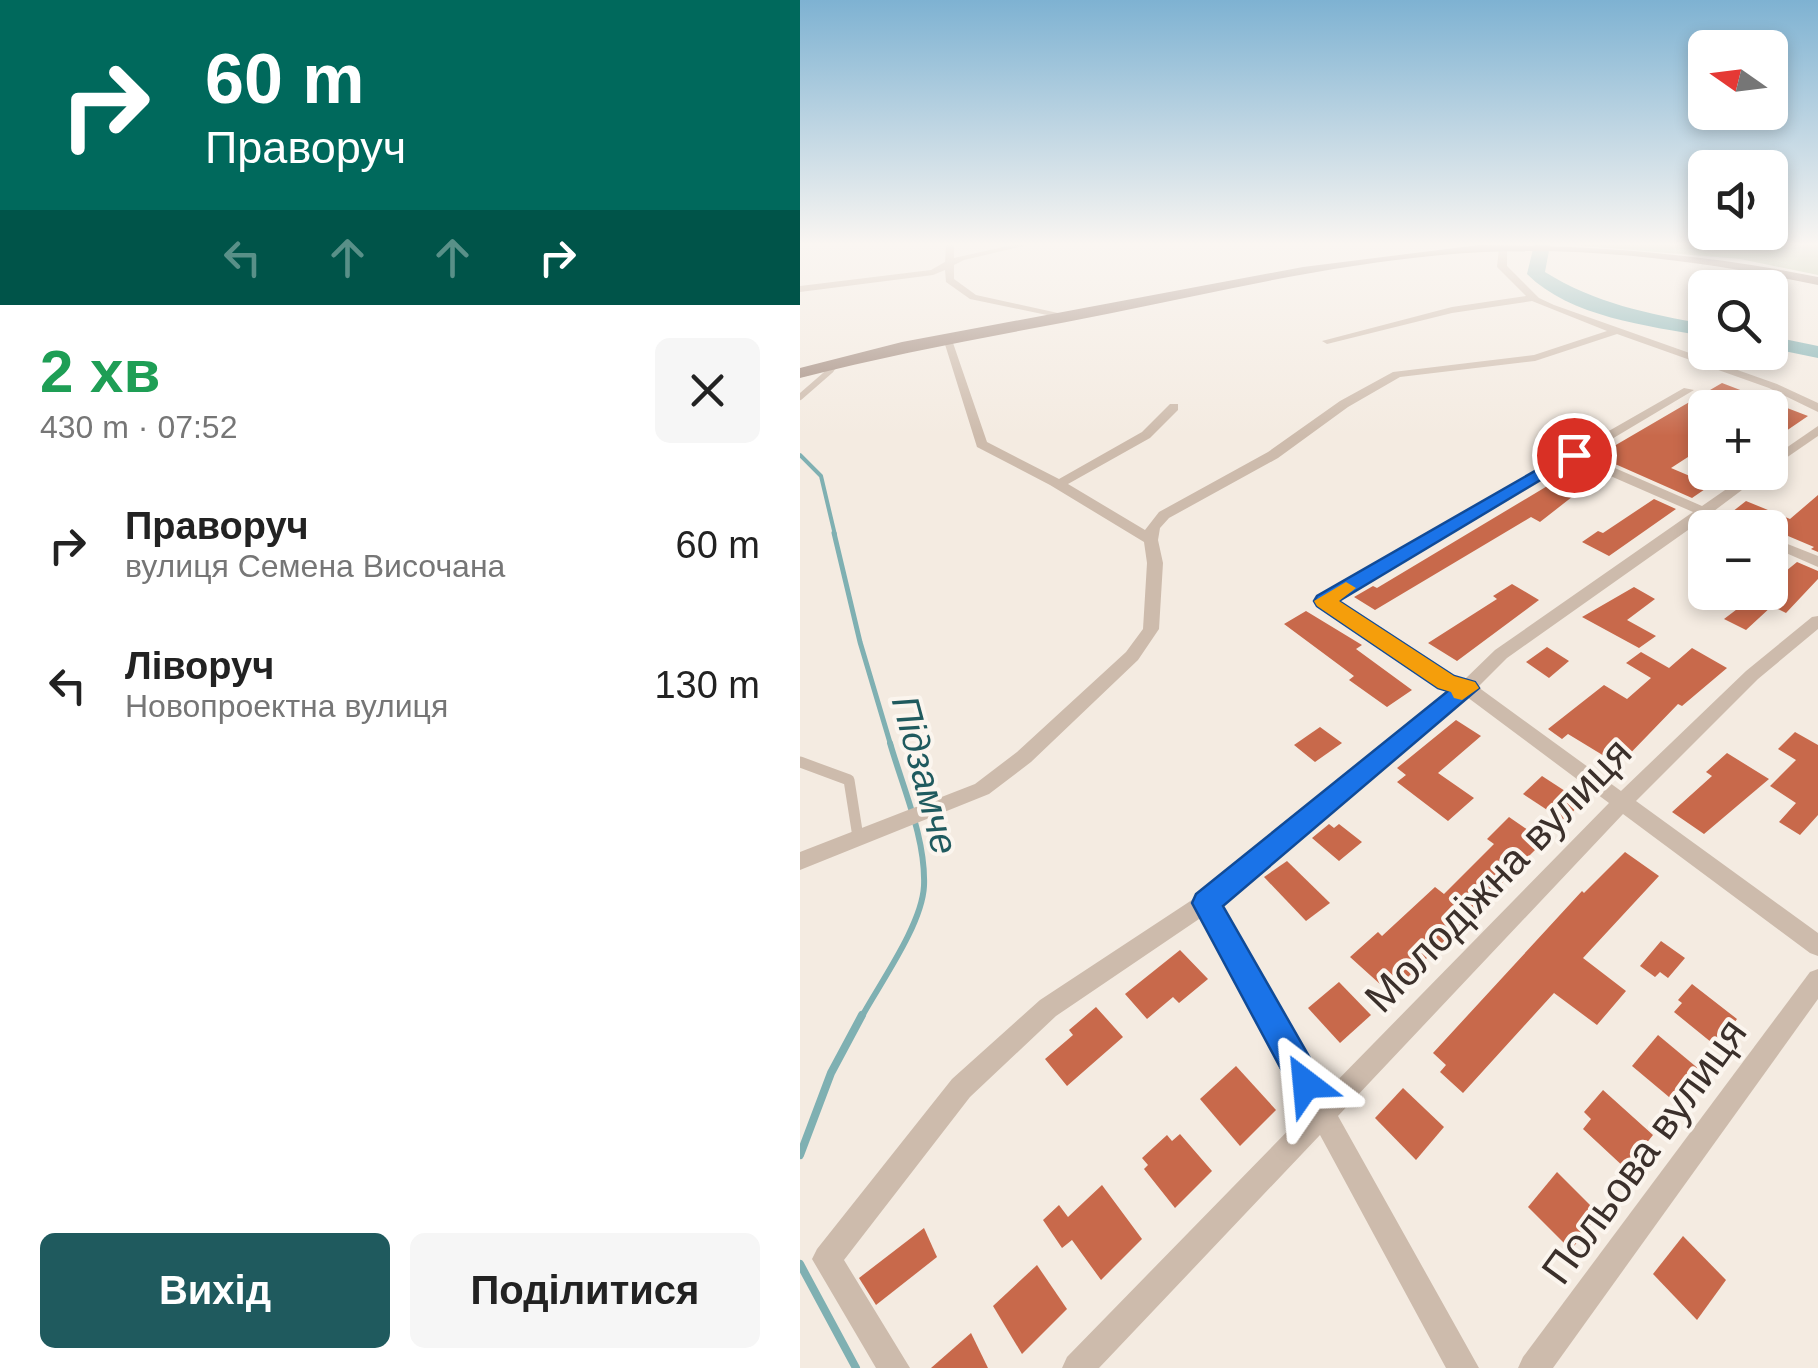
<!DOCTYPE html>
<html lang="uk">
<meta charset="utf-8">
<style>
:root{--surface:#fff;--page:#f6f6f6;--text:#222;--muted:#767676;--accent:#1f5a5e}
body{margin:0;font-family:Arial,sans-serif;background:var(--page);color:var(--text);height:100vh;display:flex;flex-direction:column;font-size:38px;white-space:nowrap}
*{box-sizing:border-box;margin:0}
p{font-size:32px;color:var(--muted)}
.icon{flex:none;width:55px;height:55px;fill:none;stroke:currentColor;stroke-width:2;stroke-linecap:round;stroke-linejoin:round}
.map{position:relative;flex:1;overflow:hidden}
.panel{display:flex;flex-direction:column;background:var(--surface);width:800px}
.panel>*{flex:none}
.guide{background:#00695c;color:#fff;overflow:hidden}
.needle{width:65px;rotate:284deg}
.controls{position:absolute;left:888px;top:30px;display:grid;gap:20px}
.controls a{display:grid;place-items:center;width:100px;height:100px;border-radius:15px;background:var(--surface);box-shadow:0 5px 15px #0003;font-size:50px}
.pin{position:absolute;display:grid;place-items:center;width:85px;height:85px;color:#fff;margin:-42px;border:5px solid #fff;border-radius:50%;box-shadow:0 2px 10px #0007}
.me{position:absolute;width:110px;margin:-55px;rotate:331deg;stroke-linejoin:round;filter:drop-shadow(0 0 8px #0008)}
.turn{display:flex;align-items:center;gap:35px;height:210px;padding:0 40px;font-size:45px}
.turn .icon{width:130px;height:130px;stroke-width:2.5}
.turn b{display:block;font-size:70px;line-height:85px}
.lanes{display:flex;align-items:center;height:95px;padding:0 40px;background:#0003;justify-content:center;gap:50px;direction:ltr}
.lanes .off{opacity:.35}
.round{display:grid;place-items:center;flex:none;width:105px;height:105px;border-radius:15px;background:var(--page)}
.headline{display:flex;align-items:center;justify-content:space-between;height:170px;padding:0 40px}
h1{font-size:60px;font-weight:700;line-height:75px;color:#1e9e55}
.cta{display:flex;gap:20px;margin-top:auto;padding:20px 40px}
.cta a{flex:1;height:115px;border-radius:15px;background:var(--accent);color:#fff;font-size:40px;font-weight:700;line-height:115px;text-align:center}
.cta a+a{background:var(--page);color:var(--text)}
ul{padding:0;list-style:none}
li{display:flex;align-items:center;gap:30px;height:140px;padding:0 40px}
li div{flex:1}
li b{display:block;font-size:38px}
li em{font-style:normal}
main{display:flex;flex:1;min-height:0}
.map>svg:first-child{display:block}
</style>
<main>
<section class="panel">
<div class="guide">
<div class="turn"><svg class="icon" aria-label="right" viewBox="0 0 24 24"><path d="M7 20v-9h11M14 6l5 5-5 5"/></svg><div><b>60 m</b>Праворуч</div></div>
<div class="lanes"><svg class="icon off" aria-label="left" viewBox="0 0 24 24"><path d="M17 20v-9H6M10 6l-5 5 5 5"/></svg><svg class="icon off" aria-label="ahead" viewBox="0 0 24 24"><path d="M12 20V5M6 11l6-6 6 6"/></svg><svg class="icon off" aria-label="ahead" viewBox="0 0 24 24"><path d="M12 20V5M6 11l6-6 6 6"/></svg><svg class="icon" aria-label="right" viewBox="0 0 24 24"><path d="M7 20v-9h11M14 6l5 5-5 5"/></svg></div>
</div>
<div class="headline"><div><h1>2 хв</h1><p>430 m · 07:52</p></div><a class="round"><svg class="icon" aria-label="close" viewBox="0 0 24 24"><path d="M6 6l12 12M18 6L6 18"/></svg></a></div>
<ul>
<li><svg class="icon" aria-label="right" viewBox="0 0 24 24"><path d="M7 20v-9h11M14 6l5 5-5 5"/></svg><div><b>Праворуч</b><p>вулиця Семена Височана</p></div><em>60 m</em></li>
<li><svg class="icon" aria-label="left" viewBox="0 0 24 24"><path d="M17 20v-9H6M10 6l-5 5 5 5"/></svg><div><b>Ліворуч</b><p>Новопроектна вулиця</p></div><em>130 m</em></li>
</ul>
<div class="cta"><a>Вихід</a><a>Поділитися</a></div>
</section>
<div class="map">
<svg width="1018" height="1368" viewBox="0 0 1018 1368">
<rect width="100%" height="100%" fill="#f4ebe1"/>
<path fill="#b8c4a0" d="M772,245H1018V275L940,259Z"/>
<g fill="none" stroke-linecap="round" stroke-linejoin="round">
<path stroke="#7fb0b2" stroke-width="4" d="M0,455L21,476L35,535"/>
<path stroke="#7fb0b2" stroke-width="5" d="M34,533L60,642L91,746"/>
<path stroke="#7fb0b2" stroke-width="6" d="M61,1018C80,983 122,925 124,886C126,839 103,788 90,743"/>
<g stroke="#7fb0b2" stroke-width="8">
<path d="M0,1155L31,1073L62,1015"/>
<path d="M0,1264L56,1368"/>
</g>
<g fill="#7fb0b2" fill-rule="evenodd">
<path d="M734,245H750L745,272C794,303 849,314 905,324V336C848,326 770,317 727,274Z"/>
<path d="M970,336L1018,346V358L970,348Z"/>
</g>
</g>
<g fill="#c8694b">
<path d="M922,383L1008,416L970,442V408H905V446L871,468L911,485L892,498L797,456Z"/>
<path d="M779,467L800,475L740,522L731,517L575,610L554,597L573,586L577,588Z"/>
<path d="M1018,495V552L1011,549L1014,547L932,512L946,501L990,519Z"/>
<path d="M854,499L876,509L809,556L782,542L798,531L803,533Z"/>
<path d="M997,562L1018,571V579L986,613L972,606L946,630L924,619L953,597L944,592H970V584Z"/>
<path d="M712,584L739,600L657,661L628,643L697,599L693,596Z"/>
<path d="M834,587L855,599L827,620L856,636L839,648L782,617Z"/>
<path d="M506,611L562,645L556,649L612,690L587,707L549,680L554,676L484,624Z"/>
<path d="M747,647L769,661L749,678L726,662Z"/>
<path d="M892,648L927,668L882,706L878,704L819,765L768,734L762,739L748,729L804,685L827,699L851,678L826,663L841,652L869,668Z"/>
<path d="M656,720L681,736L638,773L674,798L648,821L597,782L606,775L597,768Z"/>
<path d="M520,727L542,743L515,762L494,745Z"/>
<path d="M995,732L1018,745V815L1000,835L979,822L996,803L970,786L996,760L978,749Z"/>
<path d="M927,753L969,779L904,834L872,812L912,776L906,772Z"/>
<path d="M742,776L782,802L764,821L723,794Z"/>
<path d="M709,817L744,841L591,994L550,957L578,932L582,936L635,887L644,894L694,844L687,839Z"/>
<path d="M529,824L534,828L539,824L562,842L539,861L512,838Z"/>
<path d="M825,852L859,876L783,958L826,991L797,1025L754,993L663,1093L640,1072L646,1065L633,1053L782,891L784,893Z"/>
<path d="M487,861L530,903L506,921L464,877Z"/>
<path d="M861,941L885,958L868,978L860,972L855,977L840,966Z"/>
<path d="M380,950L408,979L379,1003L373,997L347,1019L325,994Z"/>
<path d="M539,982L571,1015L540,1043L508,1008Z"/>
<path d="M892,984L937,1019L928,1031L934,1036L922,1051L874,1012L882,1003L878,1000Z"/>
<path d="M296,1007L323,1037L267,1086L245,1059L273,1035L269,1030Z"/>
<path d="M858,1035L900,1070L875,1102L832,1066Z"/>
<path d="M436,1066L476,1110L440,1146L400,1099Z"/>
<path d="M603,1088L644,1127L616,1160L575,1118Z"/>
<path d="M803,1090L853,1135L826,1169L783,1129L791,1119L784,1112Z"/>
<path d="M380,1134L412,1171L375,1208L344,1169L348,1165L342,1158L367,1135L372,1141Z"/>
<path d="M757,1172L799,1214L771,1250L728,1207Z"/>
<path d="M302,1185L342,1239L301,1280L272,1240L262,1248L243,1220L259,1205L268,1217Z"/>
<path d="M124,1228L137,1257L76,1305L59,1278Z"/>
<path d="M883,1236L926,1280L897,1320L853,1274Z"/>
<path d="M237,1265L267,1309L222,1354L193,1306Z"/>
<path d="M171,1333L188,1368H131Z"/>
</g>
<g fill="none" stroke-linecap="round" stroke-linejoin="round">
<path stroke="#cdbbac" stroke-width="5" d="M28,372L39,363"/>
<path stroke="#cdbbac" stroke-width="6" d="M0,397L31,370"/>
<path stroke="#cdbbac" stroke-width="11" d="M0,762L49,780L58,837"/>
<g fill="#cdbbac" fill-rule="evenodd">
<path d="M146,245H154V258L212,245H228L164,260L154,265V279L176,295L276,317L271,320L170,299L146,282L145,270L133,275L0,292V286L131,270L145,262Z"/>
<path d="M703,245L707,248V266L739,298L754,305L977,384L1018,403V412L969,388L817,334L735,361L600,377L548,407L478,458L369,518L360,528L358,540L363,563L359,629L338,660L231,762L189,794L0,870V852L175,784L217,752L326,652L343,629L347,563L344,542L250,485L177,447L143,338L152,340L187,442L259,479L342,432L370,404H378V410L350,438L268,484L345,530L359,512L468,452L540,401L593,372L734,355L807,331L732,301L652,313L527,344L522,341L652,307L726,296L697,267L699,248Z"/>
<path d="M884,388L894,390L785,455L902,506L951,472H966L914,511L947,528H927L905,518L707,658L678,687L821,791L946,671L1012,617L1018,616V629L958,679L836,801L1018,933V956L1010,953L823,814L538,1116L679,1368H646L520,1135L299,1368H262L267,1357L507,1111L402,917L256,1016L170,1097L44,1260L110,1368H76L12,1259L17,1249L152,1079L240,1000L398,896L652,690L641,687L519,605L517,601L519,597ZM776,461L893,512L695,650L663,681L653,678L536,601ZM667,697L809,803L525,1093L419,905Z"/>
<path d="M1018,426V436L970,469V459Z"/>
<path d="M970,537L1018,556V567L970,546Z"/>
<path d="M1018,969V999L753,1368H718L723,1357L1010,972Z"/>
</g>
<path fill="#a18a7d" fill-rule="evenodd" d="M679,245C794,245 905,254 1018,277V285C894,259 768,243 641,255C530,265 421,291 312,313C207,334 103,351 0,378V368L102,342L503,267Z"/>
</g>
<linearGradient id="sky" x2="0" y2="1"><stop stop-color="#7eb2d2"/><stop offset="0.56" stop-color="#faf6f2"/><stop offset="1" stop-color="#faf6f2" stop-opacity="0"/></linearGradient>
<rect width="1018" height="436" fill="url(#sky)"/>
<path fill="#1a73e8" stroke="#114b97" stroke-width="2.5" d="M768,452L782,455L539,601L654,676L675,682L679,688L423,906L518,1072L523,1084L518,1095L506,1100L495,1095L392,903L396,894L648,691L638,688L517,606L514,601L517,596Z"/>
<path fill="#f59e0b" d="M546,582L556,588L539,601L654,676L675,682L679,688L662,700L654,698L651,692L638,688L517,606L514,601Z"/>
<g text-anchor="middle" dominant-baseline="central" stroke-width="8" stroke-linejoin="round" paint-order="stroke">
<g font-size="38" font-style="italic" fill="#1f5a5e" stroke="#fbf5ee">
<text transform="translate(125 775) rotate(75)">Підзамче</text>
</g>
<g font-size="42" fill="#3b302b" stroke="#fbf5ee">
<text transform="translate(698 875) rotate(-46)">Молодіжна вулиця</text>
<text transform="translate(844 1151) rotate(-54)">Польова вулиця</text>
</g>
</g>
</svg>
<div class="controls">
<a><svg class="needle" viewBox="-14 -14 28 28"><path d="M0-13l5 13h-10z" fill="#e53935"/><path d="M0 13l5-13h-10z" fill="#767676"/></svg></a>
<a><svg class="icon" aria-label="sound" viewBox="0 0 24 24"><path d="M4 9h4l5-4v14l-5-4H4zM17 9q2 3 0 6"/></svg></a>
<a><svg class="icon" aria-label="search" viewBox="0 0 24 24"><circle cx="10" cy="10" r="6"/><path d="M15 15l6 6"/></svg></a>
<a>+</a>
<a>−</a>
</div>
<div class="pin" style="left:774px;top:455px;background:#d93025"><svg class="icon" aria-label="arrive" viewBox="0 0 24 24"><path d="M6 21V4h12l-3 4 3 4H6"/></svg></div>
<svg class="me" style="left:506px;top:1084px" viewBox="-20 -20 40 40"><path d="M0-17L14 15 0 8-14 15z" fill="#1a73e8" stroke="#fff" stroke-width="4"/></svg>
</div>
</main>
